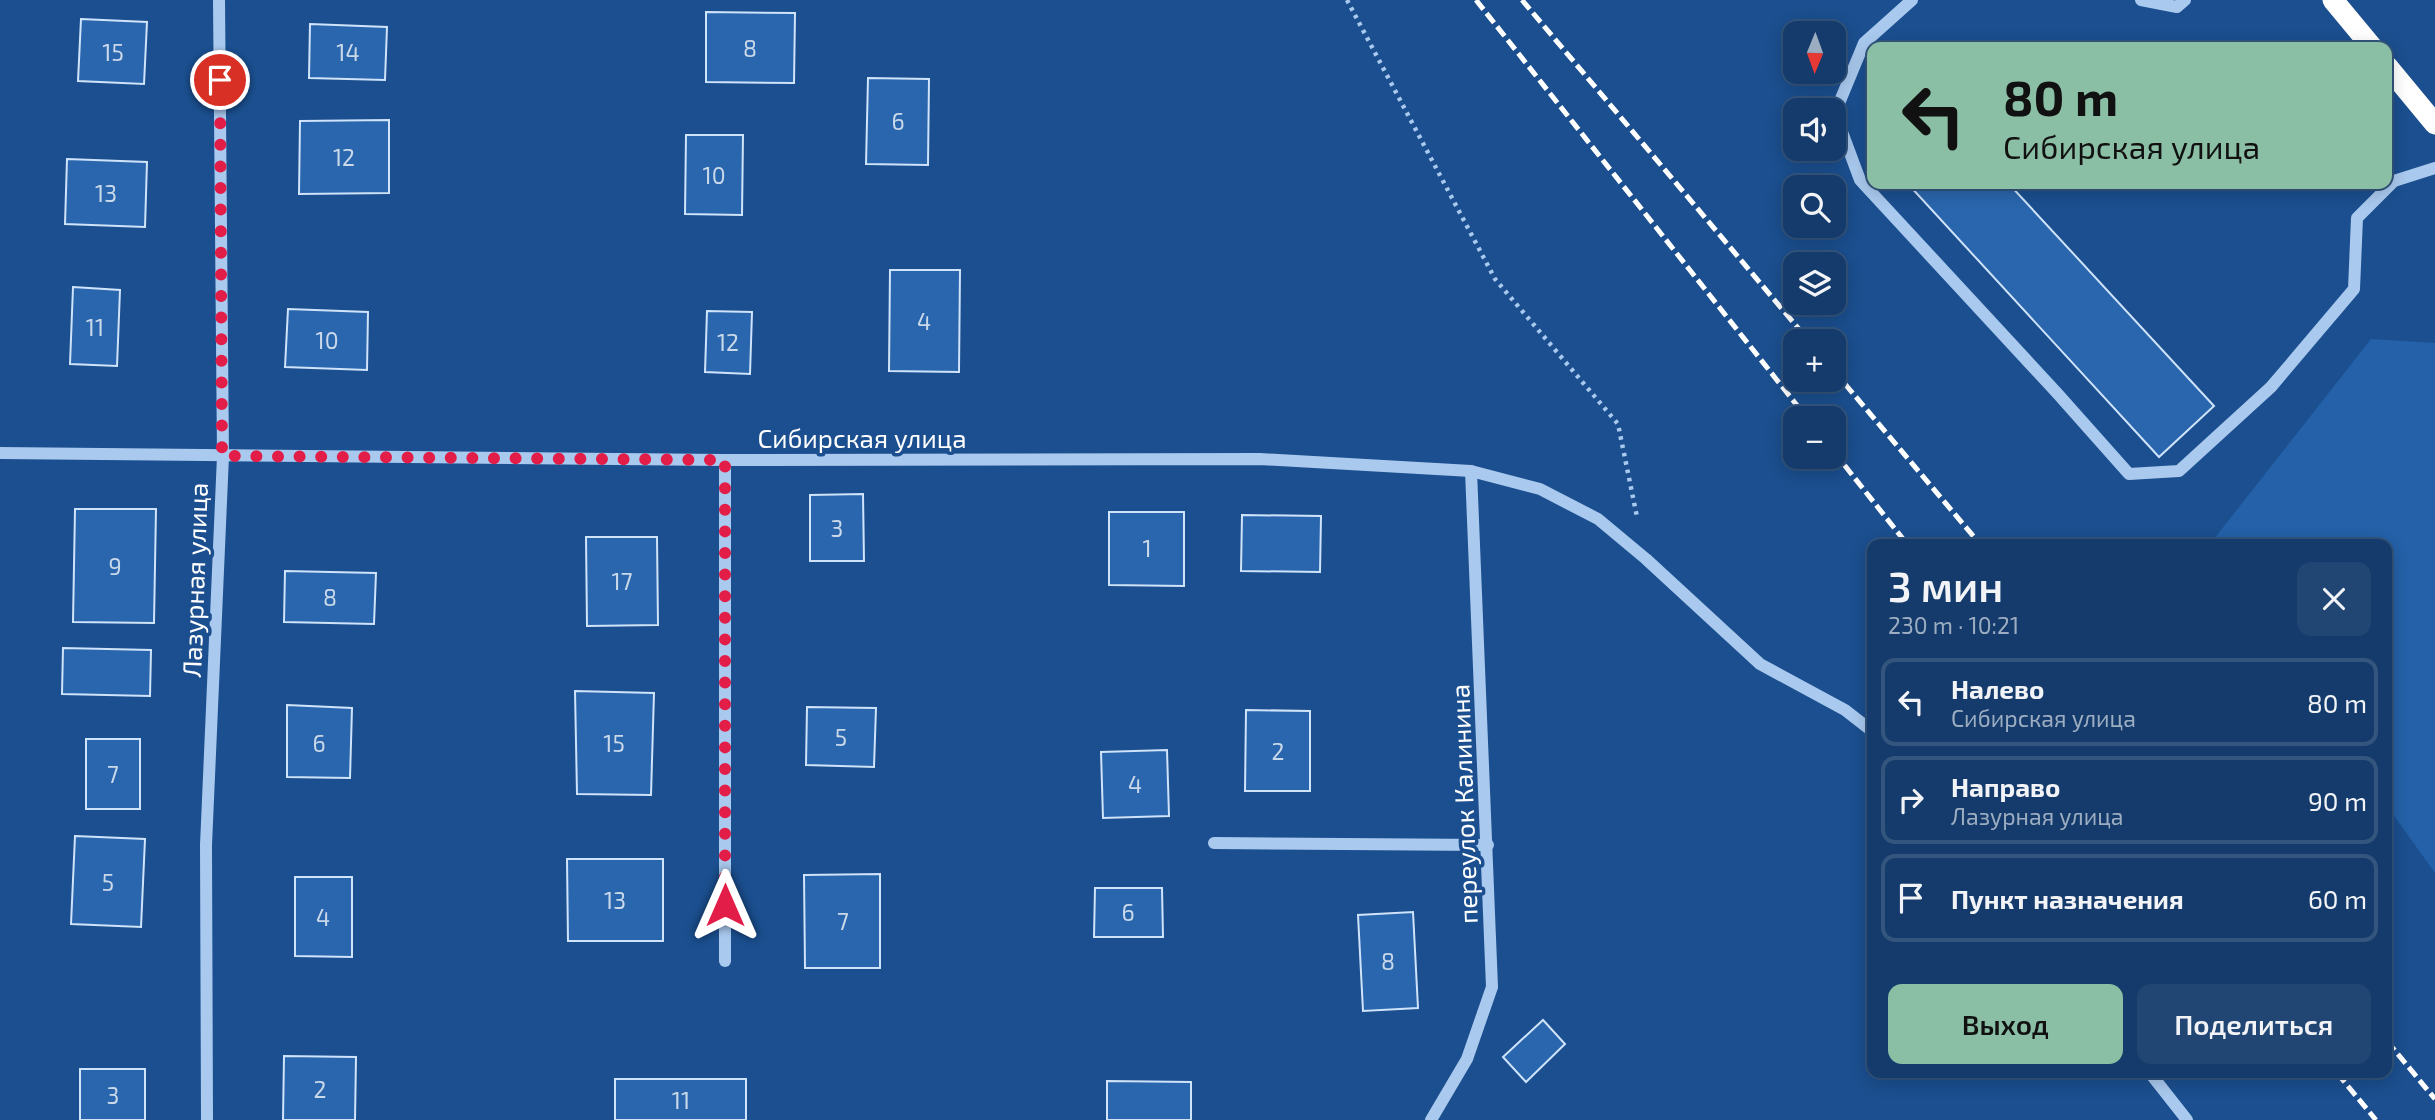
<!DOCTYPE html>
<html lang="ru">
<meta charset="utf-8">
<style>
:root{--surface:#143b6b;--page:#214673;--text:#f1f3f6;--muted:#9dadc1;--line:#33557e;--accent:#8abfa5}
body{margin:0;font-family:"Exo 2",sans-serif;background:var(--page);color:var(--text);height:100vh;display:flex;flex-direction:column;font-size:26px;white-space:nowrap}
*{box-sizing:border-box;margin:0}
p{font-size:23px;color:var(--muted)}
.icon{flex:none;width:38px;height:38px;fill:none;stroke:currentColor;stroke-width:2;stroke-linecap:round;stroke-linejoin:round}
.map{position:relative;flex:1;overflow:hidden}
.sheet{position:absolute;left:1867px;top:539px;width:525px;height:539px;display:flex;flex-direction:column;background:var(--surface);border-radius:14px;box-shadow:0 4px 18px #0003,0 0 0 2px var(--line)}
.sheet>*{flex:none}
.guide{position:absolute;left:1867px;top:42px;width:525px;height:147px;border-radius:14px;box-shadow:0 4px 18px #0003,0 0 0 2px var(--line);background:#8abfa5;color:#111;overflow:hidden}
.needle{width:46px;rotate:181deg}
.buttons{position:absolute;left:1783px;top:21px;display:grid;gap:14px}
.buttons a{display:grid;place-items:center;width:63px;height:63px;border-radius:14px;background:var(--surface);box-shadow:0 4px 18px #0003,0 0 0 2px var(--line);font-size:35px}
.pin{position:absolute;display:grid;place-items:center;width:60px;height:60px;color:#fff;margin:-30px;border:4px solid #fff;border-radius:50%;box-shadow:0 2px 7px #0007}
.me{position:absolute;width:77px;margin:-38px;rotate:0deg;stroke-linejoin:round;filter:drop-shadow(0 0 5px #0008)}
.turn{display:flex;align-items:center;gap:24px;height:147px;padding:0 21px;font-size:32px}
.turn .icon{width:91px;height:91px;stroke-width:2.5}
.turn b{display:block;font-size:49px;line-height:60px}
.round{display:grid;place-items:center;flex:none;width:74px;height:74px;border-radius:14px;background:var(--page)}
.summary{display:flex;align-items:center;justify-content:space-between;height:119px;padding:0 21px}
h1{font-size:42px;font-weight:600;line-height:52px}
.button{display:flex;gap:14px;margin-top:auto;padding:14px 21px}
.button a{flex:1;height:80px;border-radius:14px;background:var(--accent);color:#111;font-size:28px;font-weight:600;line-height:80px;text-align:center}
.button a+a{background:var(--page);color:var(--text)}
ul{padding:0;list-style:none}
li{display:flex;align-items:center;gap:21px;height:88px;margin:0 14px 10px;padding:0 7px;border:4px solid var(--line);border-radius:14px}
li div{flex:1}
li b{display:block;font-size:26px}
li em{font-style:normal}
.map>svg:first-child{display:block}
</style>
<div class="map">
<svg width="2435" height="1120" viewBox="0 0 2435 1120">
<rect width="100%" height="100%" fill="#1b4f8f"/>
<path fill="#2461a8" d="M2371,339L2435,343V873L2387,806V544H2210Z"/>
<g fill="#2a66ad" stroke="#cfe3fa" stroke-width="2">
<path d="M706,12L795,13L794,83L706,82Z"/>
<path d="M81,19L147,22L144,84L78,81Z"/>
<path d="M310,24L387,27L385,80L309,78Z"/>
<path d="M868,78L929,79L928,165L866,164Z"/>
<path d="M389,120V193L299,194L300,121Z"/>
<path d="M686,135H743L742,215L685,214Z"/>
<path d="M67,159L147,162L145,227L65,224Z"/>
<path d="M1908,184H2009L2214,406L2159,457Z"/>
<path d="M890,270H960L959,372L889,371Z"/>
<path d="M73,287L120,290L117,366L70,364Z"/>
<path d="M288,309L368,312L367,370L285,367Z"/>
<path d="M707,311L752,312L750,374L705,372Z"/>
<path d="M863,494L864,561H810V495Z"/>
<path d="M75,509H156L154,623L73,622Z"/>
<path d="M1109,512H1184V586L1109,585Z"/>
<path d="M1242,515L1321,516L1320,572L1241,571Z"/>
<path d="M586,537H657L658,625L587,626Z"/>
<path d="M285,571L376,573L374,624L284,622Z"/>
<path d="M63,648L151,650L150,696L62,694Z"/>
<path d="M575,691L654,693L651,795L577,794Z"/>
<path d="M287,705L352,708L350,778L287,777Z"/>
<path d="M807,707L876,708L874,767L806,765Z"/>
<path d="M1246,710L1310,711V791H1245Z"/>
<rect x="86" y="739" width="54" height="70"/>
<path d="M1167,750L1169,816L1103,818L1101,752Z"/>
<path d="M75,836L145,839L141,927L71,924Z"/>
<path d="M567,859H663V941H568Z"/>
<path d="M880,874V968H805L804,875Z"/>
<path d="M295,877H352V957L295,956Z"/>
<path d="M1095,888H1162L1163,937H1094Z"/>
<path d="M1413,912L1418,1008L1363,1011L1358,915Z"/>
<path d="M1543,1020L1565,1044L1526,1082L1503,1057Z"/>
<path d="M284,1056L356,1057L355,1120H283Z"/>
<rect x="80" y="1069" width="65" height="51"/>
<rect x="615" y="1079" width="131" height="41"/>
<path d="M1107,1081L1191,1082V1120H1107Z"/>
</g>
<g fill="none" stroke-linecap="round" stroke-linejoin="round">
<path stroke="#a9c9ee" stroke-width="4.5" stroke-dasharray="3.5 5" stroke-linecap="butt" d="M1347,0L1495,279L1618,424L1637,517"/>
<g stroke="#a9c9ee" stroke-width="12">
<path d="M1912,0L1864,43L1835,113L1860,180L2057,393L2129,474L2179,471L2271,387L2354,289L2357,218L2394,181L2435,168"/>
<path d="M2141,0L2177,7L2185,0"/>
<path d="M0,453L725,460L1260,459L1471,471L1540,489L1598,519L1646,559L1760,664L1845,710L1872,731"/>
<path d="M725,460V961"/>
<path d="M1214,843L1488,845"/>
<path d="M2150,1073L2187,1120"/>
<path d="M207,1120L206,845L223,456L219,0"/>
<path d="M1431,1120L1467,1059L1492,987L1471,471"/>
</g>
<g stroke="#fff" stroke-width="21">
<path d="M2333,0L2372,47"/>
<path d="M2387,66L2435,124"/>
</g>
<g stroke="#fff" stroke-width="5" stroke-dasharray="12 5" stroke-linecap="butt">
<path d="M1476,0L1807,418"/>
<path d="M1522,0L1809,341"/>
<path d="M1834,371L1980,544"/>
<path d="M1834,452L1907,544"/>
<path d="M2387,1041L2435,1099"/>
<path d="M2337,1073L2376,1120"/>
</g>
</g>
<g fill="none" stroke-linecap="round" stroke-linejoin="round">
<path stroke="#e11d48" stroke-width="12" stroke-dasharray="0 21.6" d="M220,80L222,456L725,460V905"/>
</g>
<g text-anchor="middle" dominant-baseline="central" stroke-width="7" stroke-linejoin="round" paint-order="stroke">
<g font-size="23" fill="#cad9ea">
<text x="750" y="48">8</text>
<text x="113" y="52">15</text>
<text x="348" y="52">14</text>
<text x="898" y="121">6</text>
<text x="344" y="157">12</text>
<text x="714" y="175">10</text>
<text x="106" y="193">13</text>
<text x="924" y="321">4</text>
<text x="95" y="327">11</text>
<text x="327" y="340">10</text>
<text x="728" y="342">12</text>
<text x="837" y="528">3</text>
<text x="1147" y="548">1</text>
<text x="115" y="566">9</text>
<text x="622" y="581">17</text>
<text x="330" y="597">8</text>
<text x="841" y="737">5</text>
<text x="319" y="743">6</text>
<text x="614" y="743">15</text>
<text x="1278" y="751">2</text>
<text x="113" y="774">7</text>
<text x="1135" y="784">4</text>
<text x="108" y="882">5</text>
<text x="615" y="900">13</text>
<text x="1128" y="912">6</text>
<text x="323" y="917">4</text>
<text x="843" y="921">7</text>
<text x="1388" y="961">8</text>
<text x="320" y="1089">2</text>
<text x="113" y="1095">3</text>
<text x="681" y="1100">11</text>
</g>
<g font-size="26" fill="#fff" stroke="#1b4f8f">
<text x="862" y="437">Сибирская улица</text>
<text transform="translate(194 580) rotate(-88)">Лазурная улица</text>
<text transform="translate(1463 804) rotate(-92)">переулок Калинина</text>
</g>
</g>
</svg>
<div class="buttons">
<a><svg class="needle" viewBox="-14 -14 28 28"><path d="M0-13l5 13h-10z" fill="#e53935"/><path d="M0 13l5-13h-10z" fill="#9dadc1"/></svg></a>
<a><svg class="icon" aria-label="sound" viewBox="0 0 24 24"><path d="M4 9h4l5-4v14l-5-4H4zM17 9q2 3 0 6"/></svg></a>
<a><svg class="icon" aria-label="search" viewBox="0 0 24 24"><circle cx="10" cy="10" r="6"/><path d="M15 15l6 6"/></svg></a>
<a><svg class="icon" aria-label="layers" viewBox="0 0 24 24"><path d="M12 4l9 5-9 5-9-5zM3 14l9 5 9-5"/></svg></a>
<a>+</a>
<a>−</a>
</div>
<div class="pin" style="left:220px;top:80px;background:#d93025"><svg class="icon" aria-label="arrive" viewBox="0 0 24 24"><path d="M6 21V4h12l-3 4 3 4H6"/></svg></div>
<svg class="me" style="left:725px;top:905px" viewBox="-20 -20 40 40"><path d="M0-17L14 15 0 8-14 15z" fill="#e11d48" stroke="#fff" stroke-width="4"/></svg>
<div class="guide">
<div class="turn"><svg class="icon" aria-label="left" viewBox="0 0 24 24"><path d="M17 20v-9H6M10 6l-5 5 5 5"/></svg><div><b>80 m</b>Сибирская улица</div></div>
</div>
<section class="sheet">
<div class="summary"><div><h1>3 мин</h1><p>230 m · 10:21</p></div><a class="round"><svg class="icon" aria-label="close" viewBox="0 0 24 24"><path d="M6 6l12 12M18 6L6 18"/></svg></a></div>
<ul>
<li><svg class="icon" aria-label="left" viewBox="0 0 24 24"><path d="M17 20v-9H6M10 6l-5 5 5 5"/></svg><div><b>Налево</b><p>Сибирская улица</p></div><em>80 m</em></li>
<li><svg class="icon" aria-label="right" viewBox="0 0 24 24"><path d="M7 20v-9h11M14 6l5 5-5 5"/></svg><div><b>Направо</b><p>Лазурная улица</p></div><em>90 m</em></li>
<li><svg class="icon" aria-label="arrive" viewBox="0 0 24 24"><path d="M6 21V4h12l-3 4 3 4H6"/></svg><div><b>Пункт назначения</b></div><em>60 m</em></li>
</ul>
<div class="button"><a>Выход</a><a>Поделиться</a></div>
</section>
</div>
